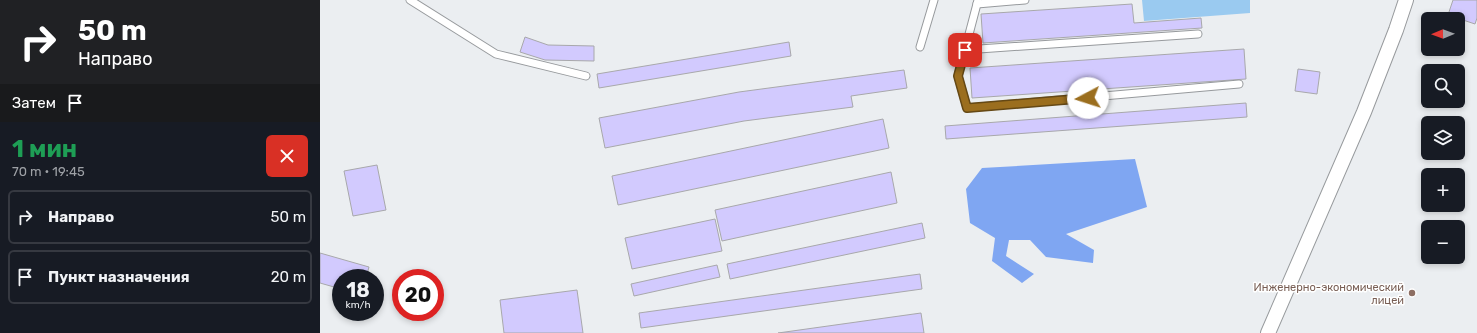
<!DOCTYPE html>
<html lang="ru">
<meta charset="utf-8">
<style>
:root{--surface:#171b24;--page:#20242c;--text:#f1f3f6;--muted:#9ea1a6;--line:#363941}
body{margin:0;font-family:Rubik,sans-serif;background:var(--page);color:var(--text);height:100vh;display:flex;flex-direction:column;font-size:15px;white-space:nowrap}
*{box-sizing:border-box;margin:0}
p{font-size:13px;color:var(--muted)}
.icon{flex:none;width:22px;height:22px;fill:none;stroke:currentColor;stroke-width:2;stroke-linecap:round;stroke-linejoin:round}
.map{position:relative;flex:1;overflow:hidden}
.sheet{display:flex;flex-direction:column;background:var(--surface);width:320px}
.sheet>*{flex:none}
.hud{background:#202124;color:#fff;overflow:hidden}
.needle{width:26px;rotate:269deg}
.buttons{position:absolute;left:1101px;top:12px;display:grid;gap:8px}
.buttons a{display:grid;place-items:center;width:44px;height:44px;border-radius:6px;background:var(--surface);box-shadow:0 2px 6px #0003;font-size:20px}
.speed{position:absolute;left:12px;top:269px;display:flex;gap:8px;font-size:20px;font-weight:700;text-align:center}
.speed>*{display:grid;place-content:center;width:52px;height:52px;border-radius:50%;background:var(--surface);box-shadow:0 2px 6px #0003;line-height:1}
.speed small{font-size:10px;font-weight:400}
.speed .limit{border:6px solid #d22;background:#fff;color:#111}
.pin{position:absolute;display:grid;place-items:center;width:34px;height:34px;color:#fff;margin:-17px;border-radius:8px;box-shadow:0 2px 6px #0006}
.me{position:absolute;width:44px;margin:-22px;rotate:265deg;stroke-linejoin:round;filter:drop-shadow(0 0 3px #0008)}
.turn{display:flex;align-items:center;gap:14px;height:84px;padding:0 12px;font-size:18px}
.turn .icon{width:52px;height:52px;stroke-width:2.5}
.turn b{display:block;font-size:28px;line-height:34px}
.then{display:flex;align-items:center;height:38px;padding:0 12px;background:#0003;gap:8px;font-size:15px}
.round{display:grid;place-items:center;flex:none;width:42px;height:42px;border-radius:6px;background:var(--page)}
.summary{display:flex;align-items:center;justify-content:space-between;height:68px;padding:0 12px}
h1{font-size:24px;font-weight:700;line-height:30px;color:#1e9e55}
ul{padding:0;list-style:none}
li{display:flex;align-items:center;gap:12px;height:54px;margin:0 8px 6px;padding:0 4px;border:2px solid var(--line);border-radius:6px}
li div{flex:1}
li b{display:block;font-size:15px}
li em{font-style:normal}
main{display:flex;flex:1;min-height:0}
.map>svg:first-child{display:block}
</style>
<main>
<section class="sheet">
<div class="hud">
<div class="turn"><svg class="icon" aria-label="right" viewBox="0 0 24 24"><path d="M7 20v-9h11M14 6l5 5-5 5"/></svg><div><b>50 m</b>Направо</div></div>
<div class="then">Затем<svg class="icon" aria-label="arrive" viewBox="0 0 24 24"><path d="M6 21V4h12l-3 4 3 4H6"/></svg></div>
</div>
<div class="summary"><div><h1>1 мин</h1><p>70 m · 19:45</p></div><a class="round" style="background:#d93025;color:#fff"><svg class="icon" aria-label="close" viewBox="0 0 24 24"><path d="M6 6l12 12M18 6L6 18"/></svg></a></div>
<ul>
<li><svg class="icon" aria-label="right" viewBox="0 0 24 24"><path d="M7 20v-9h11M14 6l5 5-5 5"/></svg><div><b>Направо</b></div><em>50 m</em></li>
<li><svg class="icon" aria-label="arrive" viewBox="0 0 24 24"><path d="M6 21V4h12l-3 4 3 4H6"/></svg><div><b>Пункт назначения</b></div><em>20 m</em></li>
</ul>
</section>
<div class="map">
<svg width="1157" height="333" viewBox="0 0 1157 333">
<rect width="100%" height="100%" fill="#ebeef1"/>
<path fill="#9acaf0" d="M822,0H930V13L824,21Z"/>
<path fill="#7fa6f2" d="M815,159L827,207L746,234L774,250L773,263L726,257L710,240H689L686,256L714,274L702,283L672,261L675,238L650,223L646,189L662,168Z"/>
<g fill="#d2cafe" stroke="#a8a8ab">
<path d="M1133,0H1157V18L1155,24L1128,15Z"/>
<path d="M812,4L814,23L881,18L882,28L663,43L661,14Z"/>
<path d="M205,37L228,45L274,46V61L225,60L200,52Z"/>
<path d="M469,42L471,56L279,88L277,74Z"/>
<path d="M924,49L926,79L652,98L650,68Z"/>
<path d="M978,69L1000,72L997,94L975,91Z"/>
<path d="M584,70L587,88L531,96L533,107L424,121L285,148L279,118L419,92Z"/>
<path d="M926,103L927,117L626,139L625,126Z"/>
<path d="M563,119L569,148L298,205L292,176Z"/>
<path d="M57,165L66,210L33,216L24,171Z"/>
<path d="M571,172L577,203L402,241L395,210Z"/>
<path d="M395,219L402,251L312,269L305,238Z"/>
<path d="M602,223L605,238L410,279L407,264Z"/>
<path d="M0,253L49,267L46,278H21V289L0,283Z"/>
<path d="M397,265L400,277L314,296L311,284Z"/>
<path d="M600,274L602,289L321,328L319,313Z"/>
<path d="M257,290L263,333H184L180,300Z"/>
<path d="M601,313L604,333H458Z"/>
</g>
<g fill="none" stroke-linecap="round" stroke-linejoin="round">
<defs>
<g id="service">
<path d="M90,0L176,54L266,76"/>
<path d="M658,0L638,76L647,108L919,84"/>
<path d="M657,4L705,0"/>
<path d="M600,47L614,0"/>
<path d="M645,50L878,34"/>
</g>
<path id="minor" d="M948,333L1044,112L1076,30L1086,0"/>
</defs>
<use href="#service" stroke="#979a9d" stroke-width="9"/>
<use href="#minor" stroke="#979a9d" stroke-width="16"/>
<use href="#service" stroke="#fff" stroke-width="7"/>
<use href="#minor" stroke="#fff" stroke-width="14"/>
</g>
<g fill="none" stroke-linecap="round" stroke-linejoin="round">
<defs>
<path id="route" d="M645,50L638,76L647,108L768,98"/>
</defs>
<use href="#route" stroke="#654814" stroke-width="10"/>
<use href="#route" stroke="#9b6e1e" stroke-width="7"/>
</g>
<circle fill="#8d6e63" stroke="#fff" stroke-width="1.5" cx="1092" cy="293" r="4"/>
<g text-anchor="middle" dominant-baseline="central" stroke-width="3" stroke-linejoin="round" paint-order="stroke">
<g font-size="11" fill="#785e54" stroke="#fff" text-anchor="end">
<text x="1084" y="287">Инженерно-экономический<tspan x="1084" dy="13">лицей</tspan></text>
</g>
</g>
</svg>
<div class="buttons">
<a><svg class="needle" viewBox="-14 -14 28 28"><path d="M0-13l5 13h-10z" fill="#e53935"/><path d="M0 13l5-13h-10z" fill="#9ea1a6"/></svg></a>
<a><svg class="icon" aria-label="search" viewBox="0 0 24 24"><circle cx="10" cy="10" r="6"/><path d="M15 15l6 6"/></svg></a>
<a><svg class="icon" aria-label="layers" viewBox="0 0 24 24"><path d="M12 4l9 5-9 5-9-5zM3 14l9 5 9-5"/></svg></a>
<a>+</a>
<a>−</a>
</div>
<div class="speed"><div>18<small>km/h</small></div><div class="limit">20</div></div>
<div class="pin" style="left:645px;top:50px;background:#d93025"><svg class="icon" aria-label="arrive" viewBox="0 0 24 24"><path d="M6 21V4h12l-3 4 3 4H6"/></svg></div>
<svg class="me" style="left:768px;top:98px" viewBox="-20 -20 40 40"><circle r="19" fill="#fff"/><path d="M0-13L10 11 0 6-10 11z" fill="#9b6e1e"/></svg>
</div>
</main>
